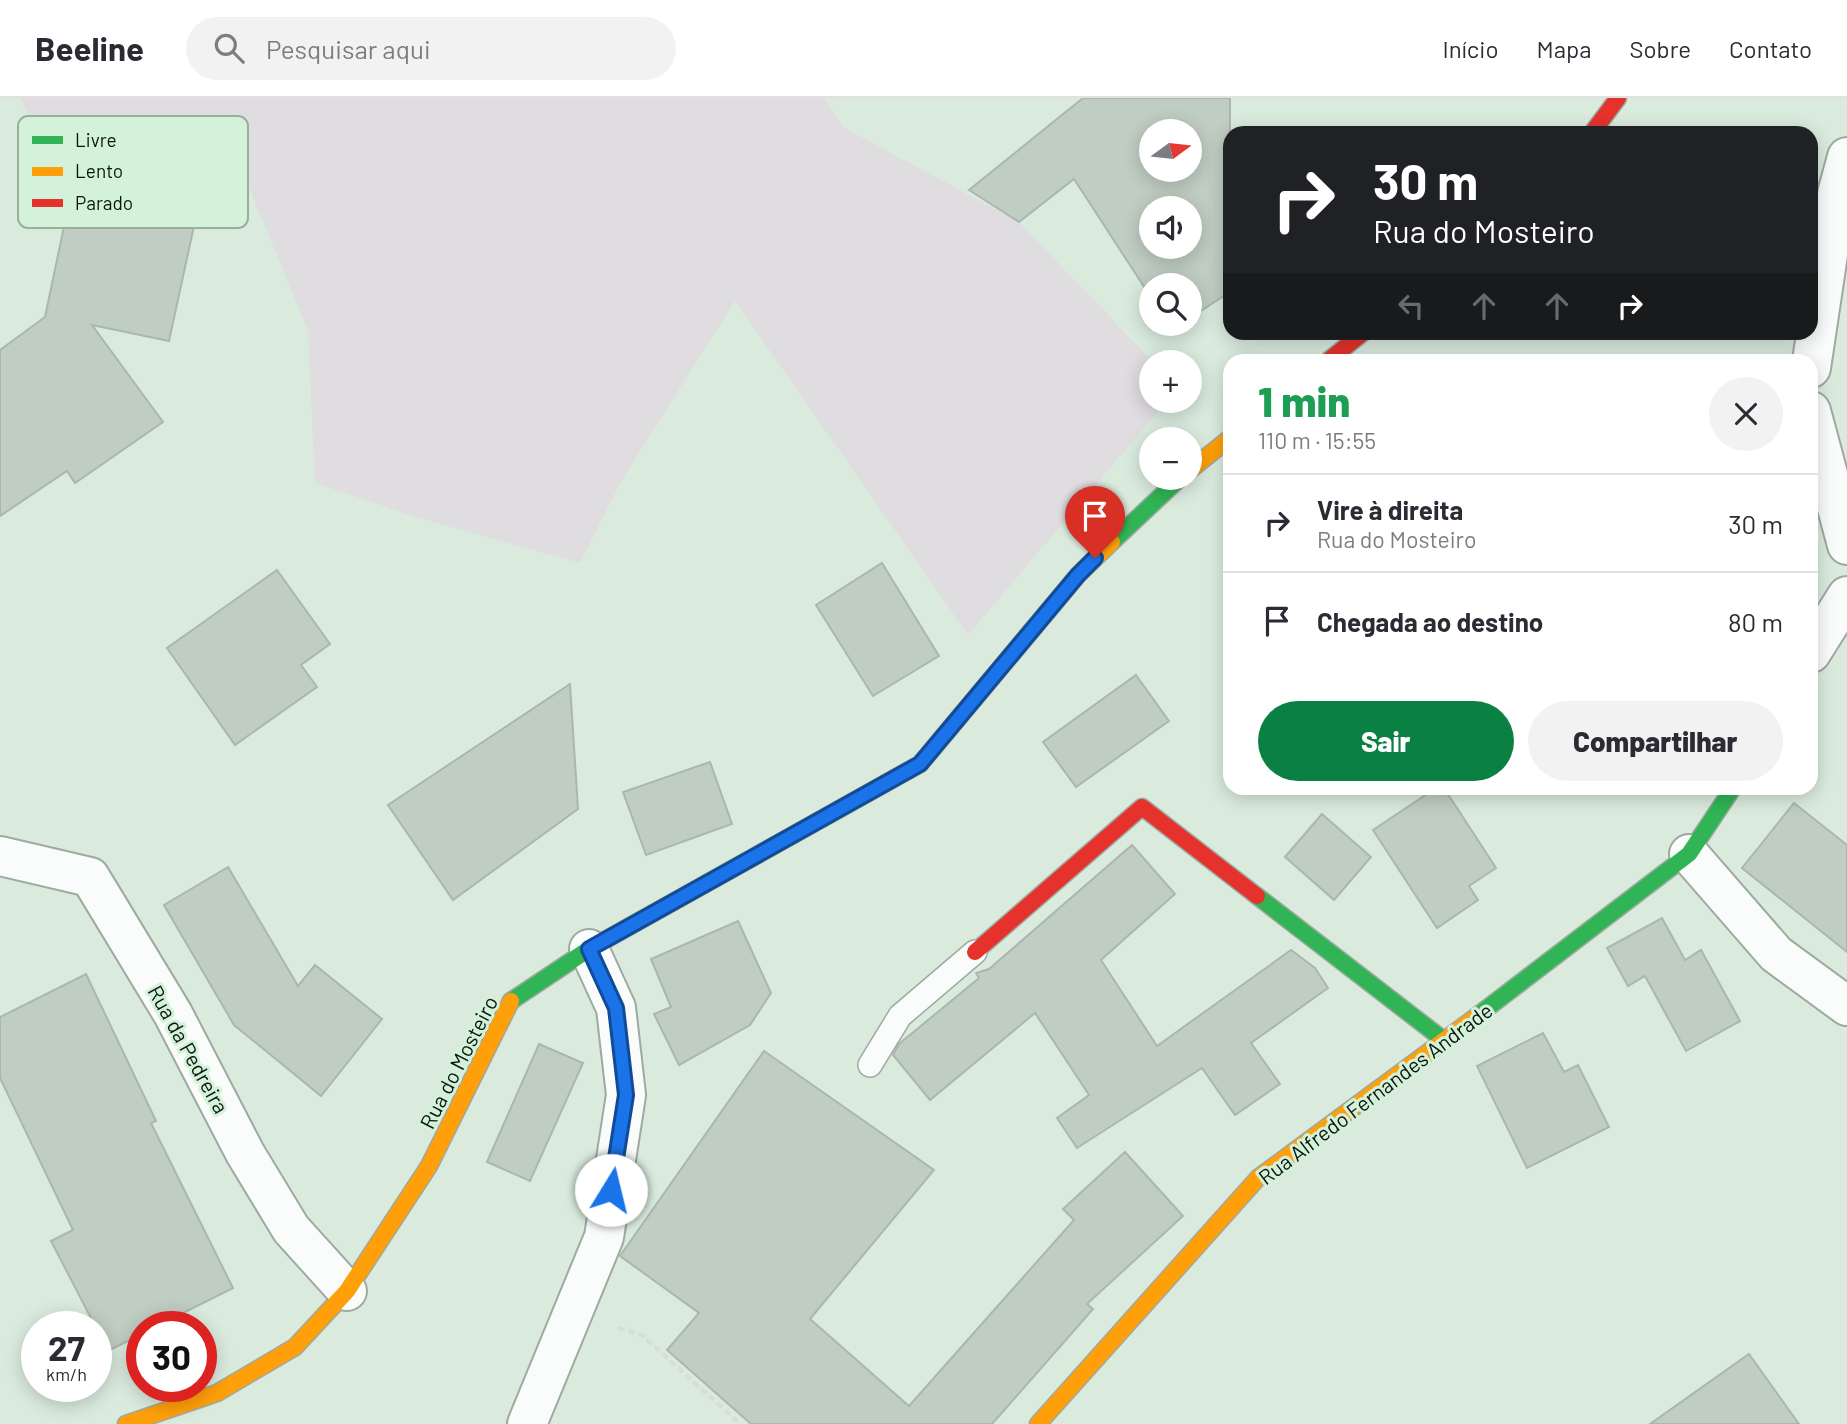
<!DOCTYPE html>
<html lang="pt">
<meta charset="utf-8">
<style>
:root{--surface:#fff;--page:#f2f2f3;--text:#2b2b33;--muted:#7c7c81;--line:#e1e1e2;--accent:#0b8043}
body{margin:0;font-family:Barlow,sans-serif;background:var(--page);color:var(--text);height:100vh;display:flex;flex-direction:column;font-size:26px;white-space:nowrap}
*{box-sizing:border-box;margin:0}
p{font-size:23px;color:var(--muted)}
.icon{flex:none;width:38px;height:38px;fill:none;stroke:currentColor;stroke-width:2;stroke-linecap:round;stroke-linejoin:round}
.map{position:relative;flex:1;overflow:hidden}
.sheet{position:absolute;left:1223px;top:256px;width:595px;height:441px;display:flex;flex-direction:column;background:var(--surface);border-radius:21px;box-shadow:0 4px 18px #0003}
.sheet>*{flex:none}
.hud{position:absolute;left:1223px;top:28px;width:595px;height:214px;border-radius:21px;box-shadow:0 4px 18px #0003;background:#202124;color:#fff;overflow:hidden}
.needle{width:46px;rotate:75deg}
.buttons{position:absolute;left:1139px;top:21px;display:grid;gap:14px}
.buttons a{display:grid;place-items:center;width:63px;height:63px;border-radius:50%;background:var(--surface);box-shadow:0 4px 18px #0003;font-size:35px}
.speed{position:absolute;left:21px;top:1213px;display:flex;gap:14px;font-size:35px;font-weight:700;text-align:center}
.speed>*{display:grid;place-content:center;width:91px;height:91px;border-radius:50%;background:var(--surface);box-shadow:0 4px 18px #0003;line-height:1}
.speed small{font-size:18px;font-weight:400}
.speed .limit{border:10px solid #d22;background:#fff;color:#111}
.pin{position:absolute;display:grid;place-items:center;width:60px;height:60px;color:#fff;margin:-72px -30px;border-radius:50% 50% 50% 0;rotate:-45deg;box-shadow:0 0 7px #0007}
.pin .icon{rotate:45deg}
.me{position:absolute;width:77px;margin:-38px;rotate:9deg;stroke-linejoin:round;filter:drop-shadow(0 0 5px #0008)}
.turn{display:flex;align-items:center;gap:24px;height:147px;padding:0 35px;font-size:32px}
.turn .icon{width:91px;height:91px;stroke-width:2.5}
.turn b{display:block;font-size:49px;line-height:60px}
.lanes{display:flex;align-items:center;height:66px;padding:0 35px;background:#0003;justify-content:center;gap:35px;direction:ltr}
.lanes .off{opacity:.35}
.round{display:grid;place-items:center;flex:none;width:74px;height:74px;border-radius:37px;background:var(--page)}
.summary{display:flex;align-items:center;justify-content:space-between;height:119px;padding:0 35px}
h1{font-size:42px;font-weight:800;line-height:52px;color:#1e9e55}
.primary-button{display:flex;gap:14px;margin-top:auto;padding:14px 35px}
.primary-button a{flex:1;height:80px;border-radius:42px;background:var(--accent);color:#fff;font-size:28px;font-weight:800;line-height:80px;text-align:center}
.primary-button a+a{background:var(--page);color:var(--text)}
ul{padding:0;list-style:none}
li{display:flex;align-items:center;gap:21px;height:98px;padding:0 35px;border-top:2px solid var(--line)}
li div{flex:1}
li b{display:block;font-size:26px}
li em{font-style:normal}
header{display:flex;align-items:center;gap:42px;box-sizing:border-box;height:98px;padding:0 35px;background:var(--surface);border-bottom:2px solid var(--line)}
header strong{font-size:33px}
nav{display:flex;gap:38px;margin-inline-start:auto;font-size:24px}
.search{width:490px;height:63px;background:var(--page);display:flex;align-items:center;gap:18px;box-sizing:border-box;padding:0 24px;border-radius:38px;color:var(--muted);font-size:26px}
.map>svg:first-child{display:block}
</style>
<header>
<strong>Beeline</strong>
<div class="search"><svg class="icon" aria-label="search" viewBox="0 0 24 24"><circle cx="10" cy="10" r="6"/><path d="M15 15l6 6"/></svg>Pesquisar aqui</div>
<nav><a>Início</a><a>Mapa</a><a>Sobre</a><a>Contato</a></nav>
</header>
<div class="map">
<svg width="1847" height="1326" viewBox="0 0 1847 1326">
<rect width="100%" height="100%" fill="#daebde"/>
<path fill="#dfdde0" d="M20,0H824L843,29L1019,124L1153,264L1152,303H1167L968,537L735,203L623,380L580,465L419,420L315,385L308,233L237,60L47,39L27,14Z"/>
<g fill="#c0cdc2" stroke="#abb7ae" stroke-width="2" fill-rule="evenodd">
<path d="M1083,0H1230V194L1190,220V187H1152V201L1074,81L1019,124L969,92ZM1152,33H1190V72H1152ZM1152,110H1190V149H1152Z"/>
<path d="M124,79L201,96L169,243L92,227L163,324L75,385L67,373L0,418V252L45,219L70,100L117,110Z"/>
<path d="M882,465L939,558L873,598L816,507Z"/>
<path d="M277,472L330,546L301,567L317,589L235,647L167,550Z"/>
<path d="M1136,577L1169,623L1076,689L1043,644Z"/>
<path d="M570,586L578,711L453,802L388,707Z"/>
<path d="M710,664L732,726L646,757L623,694Z"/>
<path d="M1436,690H1444L1496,770L1469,788L1478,802L1437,830L1373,732Z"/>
<path d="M1794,705L1847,747V854L1742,770Z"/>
<path d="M1322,716L1371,759L1334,802L1285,759Z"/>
<path d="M1132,747L1175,796L1101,862L1157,948L1291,852L1315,870L1328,890L1251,945L1280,986L1235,1017L1202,970L1077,1050L1057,1020L1089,997L1035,915L930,1002L893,957L899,946L979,880L976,875L989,871Z"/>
<path d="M228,769L298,888L315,867L382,921L321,998L234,927L164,807Z"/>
<path d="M1662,820L1685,862L1701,852L1740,923L1686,953L1645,878L1628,888L1607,850Z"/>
<path d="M738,823L771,895L750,927L679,967L654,916L671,909L651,861Z"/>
<path d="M86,876L156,1023L151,1025L233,1190L157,1228H142V1236L108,1253L51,1143L73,1132L0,980V919Z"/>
<path d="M1543,935L1564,974L1578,967L1609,1029L1527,1070L1477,968Z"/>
<path d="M539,946L583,965L530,1083L487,1064Z"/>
<path d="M764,953L934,1072L810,1221L909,1308L1074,1122L1063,1111L1125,1054L1183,1118L1087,1206L1093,1211L992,1326H751L667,1252L699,1215L620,1158Z"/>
<path d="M1749,1256L1799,1326H1650Z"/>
</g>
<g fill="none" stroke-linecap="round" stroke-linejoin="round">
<defs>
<path id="lane" d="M870,967L900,918L975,854"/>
<g id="street">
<path d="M1811,270L1837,96L1847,59"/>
<path d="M1811,313L1847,447"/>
<path d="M1811,555L1847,498"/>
<path d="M1689,756L1776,856L1847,908"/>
<path d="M0,758L90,779L173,916L245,1055L291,1131L347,1193"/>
<path d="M527,1326L604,1139L626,997L616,910L589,851"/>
</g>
<g id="fast">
<path d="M1112,444L1180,380"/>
<path d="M1257,798L1445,943"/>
<path d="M511,903L589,851L759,756"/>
<path d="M1473,921L1689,756L1733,690"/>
</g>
<g id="slow">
<path d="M1190,372L1230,340"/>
<path d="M759,756L920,666L1078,477L1112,444"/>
<path d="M126,1326L217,1295L295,1249L347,1193L429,1068L511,903"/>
<path d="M1038,1326L1258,1080L1473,921"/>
</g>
<g id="jam">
<path d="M1592,35L1618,0"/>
<path d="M1329,262L1364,234"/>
<path d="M975,854L1142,709L1257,798"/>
</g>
</defs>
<use href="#lane" stroke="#9eaaa0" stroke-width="26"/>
<use href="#street" stroke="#9eaaa0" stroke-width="42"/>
<use href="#fast" stroke="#9eaaa0" stroke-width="19"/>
<use href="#slow" stroke="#9eaaa0" stroke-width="19"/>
<use href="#jam" stroke="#9eaaa0" stroke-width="19"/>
<path stroke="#d7ddd9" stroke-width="4.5" stroke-dasharray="7 3.5" stroke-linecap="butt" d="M618,1230L642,1237L740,1326"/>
<use href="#lane" stroke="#f9fcfa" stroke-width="23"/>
<use href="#street" stroke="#f9fcfa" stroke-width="38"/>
<use href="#fast" stroke="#30b455" stroke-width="16"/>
<use href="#slow" stroke="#ff9f0a" stroke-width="16"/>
<use href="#jam" stroke="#e5322d" stroke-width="16"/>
</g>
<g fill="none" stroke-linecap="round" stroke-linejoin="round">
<defs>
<path id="route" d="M611,1092L626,997L616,910L589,851L920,666L1078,477L1095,460"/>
</defs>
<use href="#route" stroke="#114b97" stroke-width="18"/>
<use href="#route" stroke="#1a73e8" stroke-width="12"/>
</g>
<g text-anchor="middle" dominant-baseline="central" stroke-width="6" stroke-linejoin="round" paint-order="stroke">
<g font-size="21" fill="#0c160e" stroke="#d4f1da">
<text transform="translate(189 951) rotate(61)">Rua da Pedreira</text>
<text transform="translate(458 964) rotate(-63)">Rua do Mosteiro</text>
<text transform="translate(1375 995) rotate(-37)">Rua Alfredo Fernandes Andrade</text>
</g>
</g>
<rect x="18" y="18" width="230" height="112" rx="10" fill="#d4f1da" stroke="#98af9d" stroke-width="2"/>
<rect x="32" y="38" width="31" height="8" fill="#30b455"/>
<rect x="32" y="69" width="31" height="9" fill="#ff9f0a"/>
<rect x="32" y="101" width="31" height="8" fill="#e5322d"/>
<g font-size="19" fill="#0c160e">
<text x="75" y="49">Livre</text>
<text x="75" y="80">Lento</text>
<text x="75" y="112">Parado</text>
</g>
</svg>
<div class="buttons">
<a><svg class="needle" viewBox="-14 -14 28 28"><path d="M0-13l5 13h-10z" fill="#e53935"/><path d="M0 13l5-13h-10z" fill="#7c7c81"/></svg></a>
<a><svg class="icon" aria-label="sound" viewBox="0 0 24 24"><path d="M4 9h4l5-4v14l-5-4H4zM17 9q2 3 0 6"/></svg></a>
<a><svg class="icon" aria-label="search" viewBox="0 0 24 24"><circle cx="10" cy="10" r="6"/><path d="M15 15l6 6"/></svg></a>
<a>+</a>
<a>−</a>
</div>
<div class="speed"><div>27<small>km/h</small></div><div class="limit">30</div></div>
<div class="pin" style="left:1095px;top:460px;background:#d93025"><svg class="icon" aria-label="arrive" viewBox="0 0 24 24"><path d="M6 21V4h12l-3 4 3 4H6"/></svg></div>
<svg class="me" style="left:611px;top:1092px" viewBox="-20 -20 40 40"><circle r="19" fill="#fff"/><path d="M0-13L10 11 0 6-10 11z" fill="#1a73e8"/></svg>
<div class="hud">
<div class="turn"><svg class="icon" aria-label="right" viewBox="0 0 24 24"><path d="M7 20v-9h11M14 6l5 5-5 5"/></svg><div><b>30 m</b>Rua do Mosteiro</div></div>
<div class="lanes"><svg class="icon off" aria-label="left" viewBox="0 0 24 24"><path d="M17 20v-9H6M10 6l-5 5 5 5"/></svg><svg class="icon off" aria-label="ahead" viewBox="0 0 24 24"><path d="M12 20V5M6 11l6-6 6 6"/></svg><svg class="icon off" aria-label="ahead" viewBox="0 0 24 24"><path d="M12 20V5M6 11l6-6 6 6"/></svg><svg class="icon" aria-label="right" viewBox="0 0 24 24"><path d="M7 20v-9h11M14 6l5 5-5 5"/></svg></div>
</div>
<section class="sheet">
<div class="summary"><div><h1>1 min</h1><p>110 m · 15:55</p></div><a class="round"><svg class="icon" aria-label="close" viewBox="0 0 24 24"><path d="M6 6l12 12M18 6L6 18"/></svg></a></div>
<ul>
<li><svg class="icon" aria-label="right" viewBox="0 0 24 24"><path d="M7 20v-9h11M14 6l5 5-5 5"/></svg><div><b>Vire à direita</b><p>Rua do Mosteiro</p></div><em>30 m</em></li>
<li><svg class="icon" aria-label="arrive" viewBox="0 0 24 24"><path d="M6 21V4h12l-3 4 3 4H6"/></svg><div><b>Chegada ao destino</b></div><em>80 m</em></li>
</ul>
<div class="primary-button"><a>Sair</a><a>Compartilhar</a></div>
</section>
</div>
